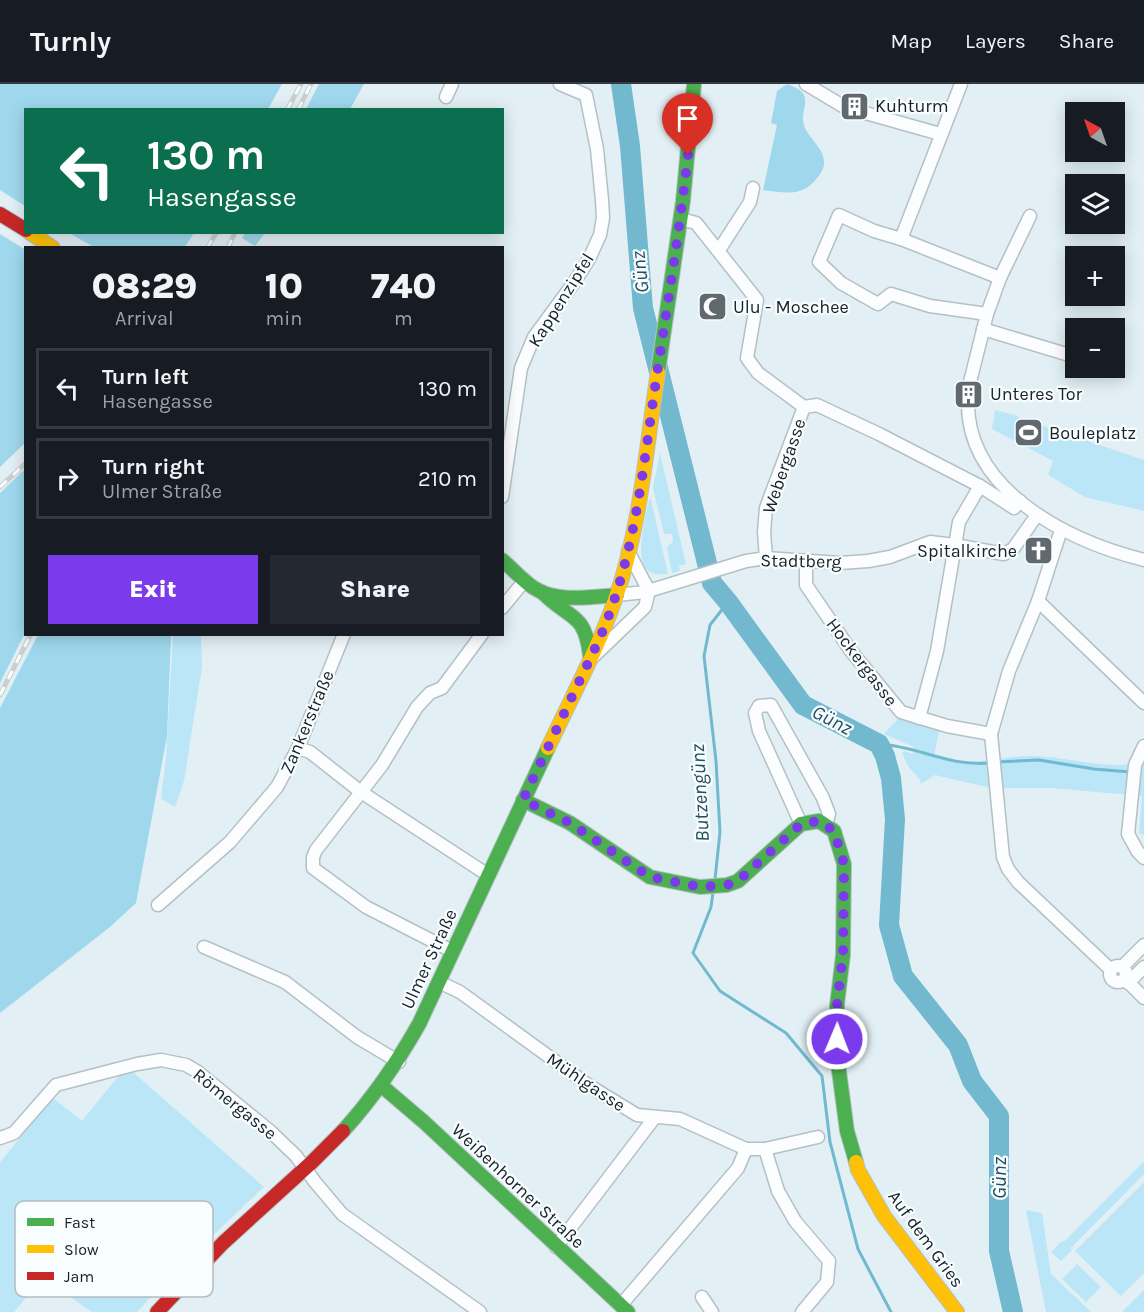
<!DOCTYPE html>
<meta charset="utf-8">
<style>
:root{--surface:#171b24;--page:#242831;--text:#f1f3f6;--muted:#9ea1a6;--line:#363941;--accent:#7c3aed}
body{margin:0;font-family:Karla,sans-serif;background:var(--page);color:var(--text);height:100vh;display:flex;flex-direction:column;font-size:22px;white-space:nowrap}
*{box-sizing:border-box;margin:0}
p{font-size:20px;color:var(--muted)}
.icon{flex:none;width:33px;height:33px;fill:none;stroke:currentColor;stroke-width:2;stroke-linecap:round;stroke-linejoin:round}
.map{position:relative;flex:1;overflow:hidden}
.sheet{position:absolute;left:24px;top:162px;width:480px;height:390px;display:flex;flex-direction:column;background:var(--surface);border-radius:0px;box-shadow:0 3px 15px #0003}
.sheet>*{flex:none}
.banner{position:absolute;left:24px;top:24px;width:480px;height:126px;border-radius:0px;box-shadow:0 3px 15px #0003;background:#0b6e4f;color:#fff;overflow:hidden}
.needle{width:39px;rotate:320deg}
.fabs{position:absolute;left:1065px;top:18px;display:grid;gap:12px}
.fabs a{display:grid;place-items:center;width:60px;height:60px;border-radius:0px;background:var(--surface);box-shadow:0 3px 15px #0003;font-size:30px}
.pin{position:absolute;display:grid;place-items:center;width:51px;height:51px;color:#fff;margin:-62px -26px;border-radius:50% 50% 50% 0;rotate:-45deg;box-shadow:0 0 6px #0007}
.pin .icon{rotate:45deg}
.me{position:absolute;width:66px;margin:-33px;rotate:1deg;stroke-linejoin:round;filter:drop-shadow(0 0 4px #0008)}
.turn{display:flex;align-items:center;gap:21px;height:126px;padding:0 24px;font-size:27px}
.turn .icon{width:78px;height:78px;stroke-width:2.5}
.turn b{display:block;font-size:42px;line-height:51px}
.eta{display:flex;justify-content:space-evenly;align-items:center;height:102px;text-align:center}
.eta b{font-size:36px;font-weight:800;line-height:42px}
.action{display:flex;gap:12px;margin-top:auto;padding:12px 24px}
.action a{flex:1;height:69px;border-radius:0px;background:var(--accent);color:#fff;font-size:24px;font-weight:800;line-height:69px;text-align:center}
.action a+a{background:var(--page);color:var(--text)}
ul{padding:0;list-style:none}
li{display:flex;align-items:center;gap:18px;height:81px;margin:0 12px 9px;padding:0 12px;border:3px solid var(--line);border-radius:0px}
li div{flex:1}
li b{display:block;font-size:22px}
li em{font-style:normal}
header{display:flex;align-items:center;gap:36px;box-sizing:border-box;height:84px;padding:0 30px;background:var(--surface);border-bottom:2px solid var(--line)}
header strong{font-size:28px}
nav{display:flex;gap:33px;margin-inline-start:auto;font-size:21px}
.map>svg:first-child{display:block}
</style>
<header>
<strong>Turnly</strong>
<nav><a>Map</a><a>Layers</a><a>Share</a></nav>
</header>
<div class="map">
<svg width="1144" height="1228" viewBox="0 0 1144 1228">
<rect width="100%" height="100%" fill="#e2f0f5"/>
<g fill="#bae6f7">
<path d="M995,326L1018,332L1020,334L1144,376V427L1085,413L1048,391L1053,377L992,345Z"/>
<path d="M660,369L686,480L679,482L680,487L672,489L667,464L673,457L672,450H664L653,404Z"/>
<path d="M649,416H651L668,490C663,490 657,491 653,489C631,483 646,433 649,416Z"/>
<path d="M173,551H201L202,583L184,697L175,723L161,715L166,674Z"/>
<path d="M901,631L940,643L934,671C943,673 952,677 961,677C986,679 1010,671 1034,672C1072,673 1106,687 1144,678V751L1139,749L1142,712L1051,704H991L935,691L921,700L920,696L908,682L902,669L904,667L913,670L914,663L884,650Z"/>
<path d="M134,989L264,1103L174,1188L137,1228H92L66,1210L53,1181L14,1228H0V1078L53,1014L82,1037L120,990Z"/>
<path d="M1144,1077V1090L1071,1164L1072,1166L1061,1177L1051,1168L1062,1157L1064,1158Z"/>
<path d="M1144,1098V1189L1121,1212L1075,1167Z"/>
<path d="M1026,1126L1042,1129L1051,1190L1091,1228H1046Z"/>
<path d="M1077,1180L1101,1203L1086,1218L1062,1195Z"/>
<path d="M1144,1206V1228H1122Z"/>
</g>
<g fill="#9fd8ed">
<path d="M0,0H282L268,25L26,26L25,122L0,106Z"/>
<path d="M319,0H364L350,25H306Z"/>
<path d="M787,0C818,10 799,24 804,41C808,54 823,63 824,77C825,83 821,90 817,94C803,113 785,109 763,106L777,41L771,39L777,7Z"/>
<path d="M69,149H194L184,164L94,163Z"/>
<path d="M245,149V148L265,149L255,162L242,154Z"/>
<path d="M0,150L26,166L25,359L0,383Z"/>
<path d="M25,385V549L0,599V409Z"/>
<path d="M38,551H171L167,652L136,819L110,843L0,929V624Z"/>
</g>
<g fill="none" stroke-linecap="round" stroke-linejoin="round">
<g stroke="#72b9d0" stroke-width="3">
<path d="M879,660C918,662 949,683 990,679"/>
<path d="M997,678L1039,676L1094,685L1130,688"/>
<path d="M715,795L720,748L716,677L704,572L710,541L728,518"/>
<path d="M713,808L711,823L693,869L720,907L786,949L822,992L830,1058L858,1165L891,1228"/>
</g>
<path stroke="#72b9d0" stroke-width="20" d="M621,0L630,62L643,224L712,499L728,518L803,621L879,660L885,672L891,694L895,735L889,841L903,892L958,961L972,997L999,1032V1167L1013,1228"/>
<defs>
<g id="street">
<path d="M806,0L846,24"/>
<path d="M446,13L452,0"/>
<path d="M862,28L940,50"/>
<path d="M681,135L696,139L757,216L747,274L758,289L804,323L766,424L764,448L766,474"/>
<path d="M901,155L961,0"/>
<path d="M719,166L750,118L753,104"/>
<path d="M987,230L930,222L891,210L878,220L841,199L819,178L839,131L874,147L901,155L1000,194"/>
<path d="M983,245L1076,273"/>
<path d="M969,302L987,230L1000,194L1030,132"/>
<path d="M968,315C965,407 1069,457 1144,476"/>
<path d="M804,323L817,321L879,350L980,402"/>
<path d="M502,413L521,284L534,253L573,200L589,175L600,151L603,134L602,116L597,65L586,11L560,0"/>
<path d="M1061,446L1038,517L1009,587L991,650L1003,773L1008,785L1018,798L1111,886"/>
<path d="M806,477V501L851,567L901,628L947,642L991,650"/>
<path d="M617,511L645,508L746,477L766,474L840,479L868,477L890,473L930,458L955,461L1004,470L1013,465L1037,431"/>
<path d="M1038,517L1144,619"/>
<path d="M502,524L525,496"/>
<path d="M593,573L645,523L649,507L628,467"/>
<path d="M919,634L937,567L959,438L980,402L1014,424L1020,417"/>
<path d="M1144,662L1135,681L1128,750L1138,768L1144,774"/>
<path d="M298,664L310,668L361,708L488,791"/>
<path d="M801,740L759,647L755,629L759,622L771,621L823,714L829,730L826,741"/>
<path d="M158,821L230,758L277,703L298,664L344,550"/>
<path d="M204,863L285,898L357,953L399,978"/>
<path d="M452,867L366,823L313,784V773L316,766L382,681L417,623L430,609L442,604L482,550"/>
<circle cx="1118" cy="890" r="8"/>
<path d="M1122,883L1144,861"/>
<path d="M1125,895L1144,914"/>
<path d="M439,898L460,908L588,1001L637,1031L680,1035L746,1065H765L818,1053"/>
<path d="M1128,899L1144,883"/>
<path d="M0,1054L14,1049L56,1001L137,980L161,976L186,981L198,988L271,1048L296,1072L315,1098L342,1130L480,1228"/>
<path d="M765,1065L778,1107L795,1137L829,1177L827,1198L802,1228"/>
<path d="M556,1163L655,1033"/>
<path d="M702,1213L712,1228"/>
<path d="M621,1221L738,1084L746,1065"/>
</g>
<g id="fast">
<path d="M658,288L683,117L694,0"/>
<path d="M502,476C513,485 522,496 534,504C557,519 591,513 617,511"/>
<path d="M542,508C569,536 585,527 590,572"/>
<path d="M523,716L570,739L650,793L700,803L727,801L738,797L801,740L819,737L834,747L844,780L843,871L837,921V972L847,1047L856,1078"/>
<path d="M383,1003L424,1038L628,1228"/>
<path d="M343,1047C373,1014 397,979 419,940L548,664"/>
</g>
<g id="slow">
<path d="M29,148L53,164"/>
<path d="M548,664C571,614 598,565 616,513C641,441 646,363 658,288"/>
<path d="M856,1078L858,1086L884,1132L957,1228"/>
</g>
<g id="jam">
<path d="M0,130L26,146"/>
<path d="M157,1228L223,1159L312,1078L343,1047"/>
</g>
</defs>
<use href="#street" stroke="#b5c0c5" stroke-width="15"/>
<use href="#fast" stroke="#b5c0c5" stroke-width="16"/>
<use href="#slow" stroke="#b5c0c5" stroke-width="16"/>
<use href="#jam" stroke="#b5c0c5" stroke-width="16"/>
<use href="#street" stroke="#fbfdfe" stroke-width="12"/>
<use href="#fast" stroke="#4caf50" stroke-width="14"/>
<use href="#slow" stroke="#ffc107" stroke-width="14"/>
<use href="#jam" stroke="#c62828" stroke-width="14"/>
<defs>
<g id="rail">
<path d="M287,26L301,0"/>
<path d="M298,26L311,0"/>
<path d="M207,164L217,148"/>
<path d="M228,164L235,148"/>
<path d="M0,403L26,379"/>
<path d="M0,611L31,550"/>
</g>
</defs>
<use href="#rail" stroke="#cacfd0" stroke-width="5"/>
<use href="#rail" stroke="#f8fdff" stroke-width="3" stroke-dasharray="9" stroke-linecap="butt"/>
</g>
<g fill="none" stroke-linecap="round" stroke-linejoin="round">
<path stroke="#7c3aed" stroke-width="10" stroke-dasharray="0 18" d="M688,71C679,151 666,230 654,310C642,394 633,480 598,558L523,716L570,739L650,793L700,803L727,801L738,797L801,740L819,737L834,747L844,780L843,870L837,921V955"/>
</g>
<defs>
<symbol id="building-square" viewBox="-11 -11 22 22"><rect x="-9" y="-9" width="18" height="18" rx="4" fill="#5f696e" stroke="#f8fdff"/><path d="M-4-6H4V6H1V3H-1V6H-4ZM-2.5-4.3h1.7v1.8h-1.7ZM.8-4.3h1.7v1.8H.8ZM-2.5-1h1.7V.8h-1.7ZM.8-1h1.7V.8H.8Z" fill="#fff"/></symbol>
<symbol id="mosque-square" viewBox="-11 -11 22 22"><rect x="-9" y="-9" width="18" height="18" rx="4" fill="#5f696e" stroke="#f8fdff"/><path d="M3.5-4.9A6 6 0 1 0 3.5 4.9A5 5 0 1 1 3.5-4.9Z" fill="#fff"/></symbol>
<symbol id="stadium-square" viewBox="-11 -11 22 22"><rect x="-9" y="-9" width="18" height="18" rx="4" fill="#5f696e" stroke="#f8fdff"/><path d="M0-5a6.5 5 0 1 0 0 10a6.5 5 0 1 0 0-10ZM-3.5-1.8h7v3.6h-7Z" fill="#fff"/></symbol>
<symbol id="church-square" viewBox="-11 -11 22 22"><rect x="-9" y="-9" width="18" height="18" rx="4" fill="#5f696e" stroke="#f8fdff"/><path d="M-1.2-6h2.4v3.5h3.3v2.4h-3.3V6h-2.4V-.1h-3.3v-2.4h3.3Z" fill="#fff"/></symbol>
</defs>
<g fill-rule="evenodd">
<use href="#building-square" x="838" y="6" width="33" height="33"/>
<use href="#mosque-square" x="696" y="206" width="33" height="33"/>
<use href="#building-square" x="952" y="294" width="33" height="33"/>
<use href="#stadium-square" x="1012" y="332" width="33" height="33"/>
<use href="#church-square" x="1022" y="450" width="33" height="33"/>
</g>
<g text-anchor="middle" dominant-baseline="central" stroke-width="4.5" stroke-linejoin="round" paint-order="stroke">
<g font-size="18" fill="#182125" stroke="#f8fdff" text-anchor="start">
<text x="875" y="22">Kuhturm</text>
<text x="733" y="223">Ulu - Moschee</text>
<text x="990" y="310">Unteres Tor</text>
<text x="1049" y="349">Bouleplatz</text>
<text x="1017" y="467" text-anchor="end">Spitalkirche</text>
</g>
<g font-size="18" fill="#182125" stroke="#f8fdff">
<text transform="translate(561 216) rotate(-58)">Kappenzipfel</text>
<text transform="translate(784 382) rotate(-71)">Webergasse</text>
<text transform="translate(801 477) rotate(1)">Stadtberg</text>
<text transform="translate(862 578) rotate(53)">Hockergasse</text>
<text transform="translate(307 638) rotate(-67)">Zankerstraße</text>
<text transform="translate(429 875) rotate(-65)">Ulmer Straße</text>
<text transform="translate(586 998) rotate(34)">Mühlgasse</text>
<text transform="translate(235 1020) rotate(39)">Römergasse</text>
<text transform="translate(518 1102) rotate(43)">Weißenhorner Straße</text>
<text transform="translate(926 1155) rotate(54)">Auf dem Gries</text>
</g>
<g font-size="20" font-style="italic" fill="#264f5d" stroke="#f8fdff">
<text transform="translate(640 188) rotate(-96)">Günz</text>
<text transform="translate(832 636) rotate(27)">Günz</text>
<text transform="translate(700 709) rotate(-93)">Butzengünz</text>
<text transform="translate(999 1094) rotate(-90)">Günz</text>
</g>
</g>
<rect x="15" y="1117" width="198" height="96" rx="9" fill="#f8fdff" stroke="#b5bbbe" stroke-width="1.5"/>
<rect x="27" y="1134" width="27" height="8" fill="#4caf50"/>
<rect x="27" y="1161" width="27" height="8" fill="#ffc107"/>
<rect x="27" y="1188" width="27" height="8" fill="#c62828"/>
<g font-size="16" fill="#182125">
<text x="64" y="1144">Fast</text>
<text x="64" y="1171">Slow</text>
<text x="64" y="1198">Jam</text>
</g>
</svg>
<div class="fabs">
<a><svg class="needle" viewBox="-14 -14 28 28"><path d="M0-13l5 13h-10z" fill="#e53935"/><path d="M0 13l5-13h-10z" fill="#9ea1a6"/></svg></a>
<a><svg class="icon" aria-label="layers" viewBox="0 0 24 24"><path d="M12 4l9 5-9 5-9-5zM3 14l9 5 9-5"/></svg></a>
<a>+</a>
<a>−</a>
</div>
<div class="pin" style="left:688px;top:71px;background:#d93025"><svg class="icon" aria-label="arrive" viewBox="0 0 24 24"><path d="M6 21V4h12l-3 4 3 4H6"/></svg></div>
<svg class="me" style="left:837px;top:955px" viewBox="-20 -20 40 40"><circle r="17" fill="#7c3aed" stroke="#fff" stroke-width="3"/><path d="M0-11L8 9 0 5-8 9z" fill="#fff"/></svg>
<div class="banner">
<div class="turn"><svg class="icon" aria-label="left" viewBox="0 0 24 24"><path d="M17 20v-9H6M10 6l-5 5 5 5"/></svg><div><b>130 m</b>Hasengasse</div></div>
</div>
<section class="sheet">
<div class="eta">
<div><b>08:29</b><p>Arrival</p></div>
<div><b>10</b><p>min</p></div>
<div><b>740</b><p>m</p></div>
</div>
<ul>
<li><svg class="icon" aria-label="left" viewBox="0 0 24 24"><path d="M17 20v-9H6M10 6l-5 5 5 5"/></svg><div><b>Turn left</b><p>Hasengasse</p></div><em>130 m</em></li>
<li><svg class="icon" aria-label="right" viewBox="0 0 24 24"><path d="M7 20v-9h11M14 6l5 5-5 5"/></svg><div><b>Turn right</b><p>Ulmer Straße</p></div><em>210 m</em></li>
</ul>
<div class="action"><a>Exit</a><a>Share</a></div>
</section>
</div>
